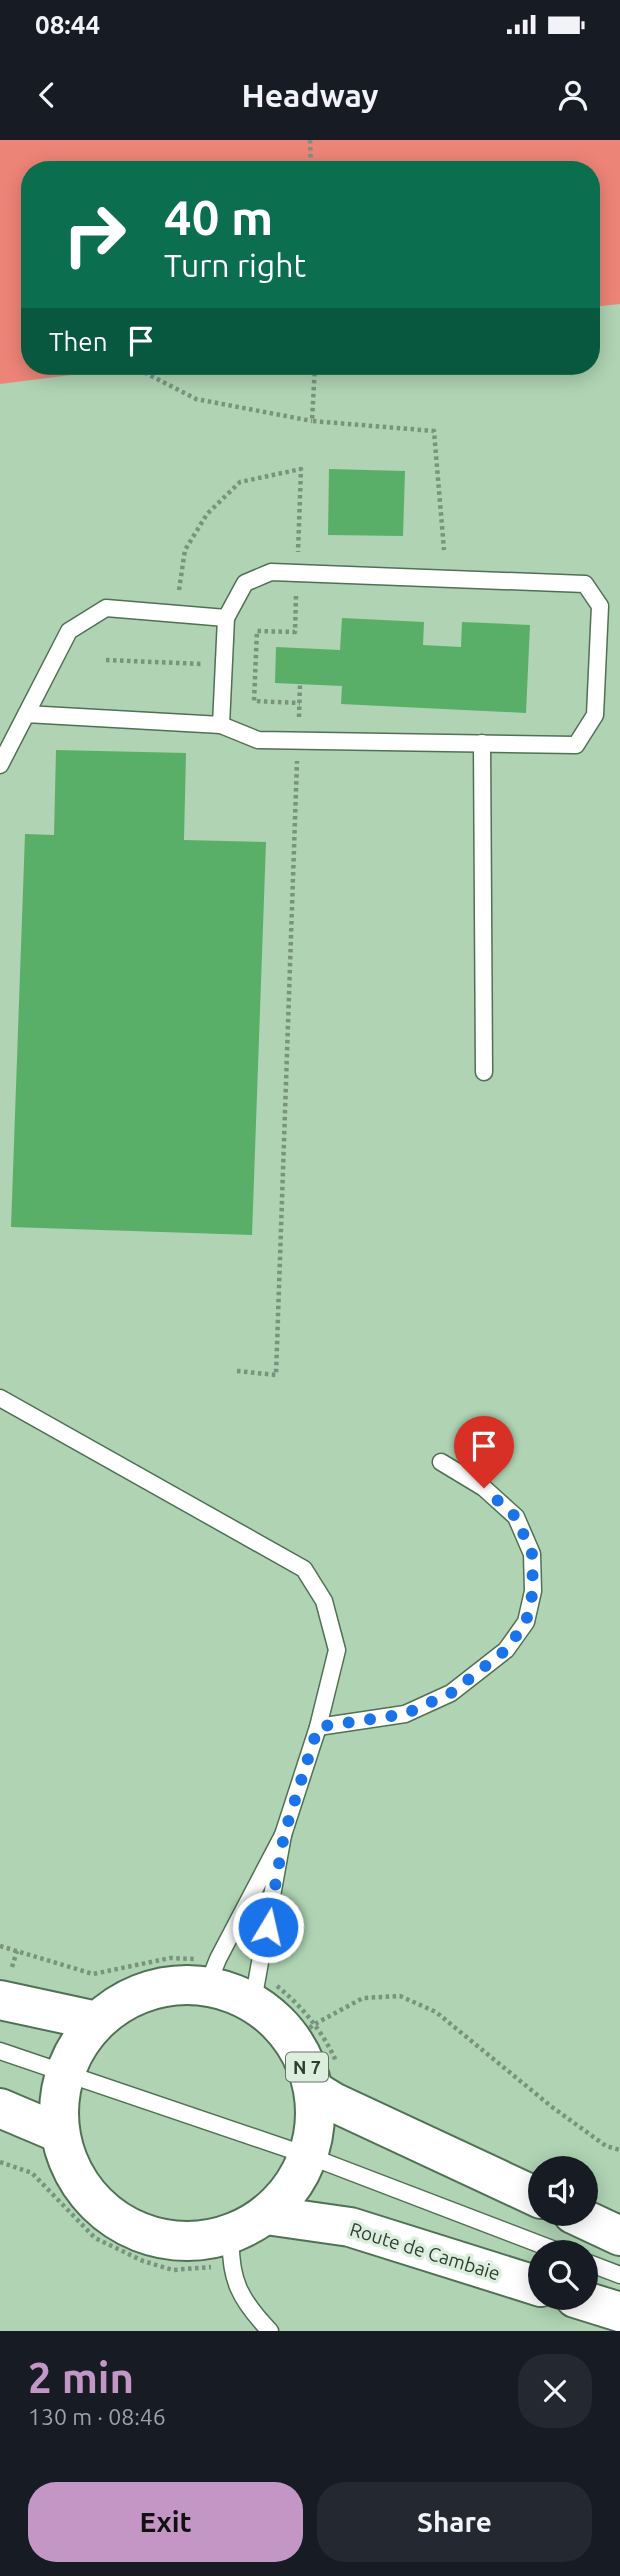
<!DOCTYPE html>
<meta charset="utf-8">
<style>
:root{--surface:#171b24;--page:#242831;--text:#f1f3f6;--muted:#9ea1a6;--accent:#c396c6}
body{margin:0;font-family:Ubuntu,sans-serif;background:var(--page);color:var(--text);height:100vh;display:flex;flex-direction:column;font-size:26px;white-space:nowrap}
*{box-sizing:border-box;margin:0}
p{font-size:23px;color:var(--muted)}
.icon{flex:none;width:38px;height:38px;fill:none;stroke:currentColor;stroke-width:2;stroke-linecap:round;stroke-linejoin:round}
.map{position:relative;height:2191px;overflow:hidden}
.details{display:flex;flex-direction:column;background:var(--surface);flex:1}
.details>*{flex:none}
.banner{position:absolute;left:21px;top:21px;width:579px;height:214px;border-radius:28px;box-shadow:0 4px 18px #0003;background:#0b6e4f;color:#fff;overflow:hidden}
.controls{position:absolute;left:528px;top:2016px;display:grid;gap:14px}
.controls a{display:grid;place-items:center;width:70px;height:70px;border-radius:50%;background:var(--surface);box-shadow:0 4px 18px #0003;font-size:35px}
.pin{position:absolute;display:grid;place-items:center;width:60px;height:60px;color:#fff;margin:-72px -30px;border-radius:50% 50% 50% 0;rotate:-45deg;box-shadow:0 0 7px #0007}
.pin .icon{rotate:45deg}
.me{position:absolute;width:77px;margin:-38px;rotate:9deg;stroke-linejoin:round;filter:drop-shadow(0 0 5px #0008)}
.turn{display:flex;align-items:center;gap:24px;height:147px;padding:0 28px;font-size:32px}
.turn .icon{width:91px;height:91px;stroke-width:2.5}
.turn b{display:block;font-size:49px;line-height:60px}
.then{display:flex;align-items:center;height:66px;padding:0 28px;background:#0003;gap:14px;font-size:26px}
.round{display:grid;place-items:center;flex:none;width:74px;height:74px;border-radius:28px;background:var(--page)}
.overview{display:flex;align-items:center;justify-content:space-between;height:119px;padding:0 28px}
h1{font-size:42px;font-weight:700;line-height:52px;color:var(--accent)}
.cta{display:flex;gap:14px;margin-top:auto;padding:14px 28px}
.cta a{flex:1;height:80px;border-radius:28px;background:var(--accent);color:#111;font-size:28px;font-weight:700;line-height:80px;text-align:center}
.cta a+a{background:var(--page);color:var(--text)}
.status{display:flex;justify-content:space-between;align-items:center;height:49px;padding:0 35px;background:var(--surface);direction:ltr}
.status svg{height:19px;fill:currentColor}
header{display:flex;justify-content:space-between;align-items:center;height:91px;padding:0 28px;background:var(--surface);font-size:32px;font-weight:700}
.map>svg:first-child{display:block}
</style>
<div class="status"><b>08:44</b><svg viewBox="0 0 49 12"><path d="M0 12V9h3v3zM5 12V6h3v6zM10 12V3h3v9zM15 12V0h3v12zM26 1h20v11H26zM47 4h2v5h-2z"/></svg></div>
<header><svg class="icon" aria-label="back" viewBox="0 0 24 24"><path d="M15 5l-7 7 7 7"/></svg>Headway<svg class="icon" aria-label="person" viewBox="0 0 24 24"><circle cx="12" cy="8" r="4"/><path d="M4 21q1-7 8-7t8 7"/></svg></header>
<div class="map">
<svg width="620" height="2191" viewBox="0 0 620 2191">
<rect width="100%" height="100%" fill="#afd3b3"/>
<path fill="#ed8478" d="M0,0H620V164L592,167V30H30V226H142L0,244Z"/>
<g fill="#5aaf68">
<path d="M329,329L405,331L403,396L328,395Z"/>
<path d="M342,478L424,482L423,505L461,507L462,482L530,485L526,573L341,564L342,546L275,543L276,507L340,510Z"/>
<path d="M56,610L186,613L184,700L266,702L252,1095L11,1087L25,694L54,695Z"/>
</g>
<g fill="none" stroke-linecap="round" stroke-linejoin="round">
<defs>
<g id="lane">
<path d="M221,585L258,600L576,605L595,575L600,466L585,444L271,432L245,443L226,478"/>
<path d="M482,603L484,932"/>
<path d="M0,625L69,491L106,468L226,478L221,585L26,574"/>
<path d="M0,1258L304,1429L324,1461L337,1510L318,1587L283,1695"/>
<path d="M318,1587L405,1574L451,1553L506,1510L526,1482L533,1451L532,1414L516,1377L484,1348L441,1322"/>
<path d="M208,1844L218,1819L283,1695L253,1861"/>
<path d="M0,1911L309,2016L560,2112"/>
<path d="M231,2095C229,2139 240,2160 270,2191"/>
<path d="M586,2122L620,2135"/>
</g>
<g id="primary">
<circle cx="187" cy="1973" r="128"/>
<path d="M0,1860L97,1881"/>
<path d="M315,1951L333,1962L541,2059"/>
<path d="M0,1968L59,1993"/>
<path d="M573,2074L620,2096"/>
<path d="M266,2075L350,2087L541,2147"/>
<path d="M575,2158L620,2172"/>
</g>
</defs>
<use href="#lane" stroke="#507154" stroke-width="19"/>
<use href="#primary" stroke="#507154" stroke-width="42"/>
<g stroke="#79947c" stroke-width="4.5" stroke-dasharray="3.5 3.5" stroke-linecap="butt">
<path d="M310,0L311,30"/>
<path d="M132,226L196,259L312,281"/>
<path d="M315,226L312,281L434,291L444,410"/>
<path d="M179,450L185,410L207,374L240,342L301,329L298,412"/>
<path d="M296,456L295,492L257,491L254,561L300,563"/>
<path d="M106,520L202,524"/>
<path d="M299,577L300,543"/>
<path d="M237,1231L276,1235L297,621"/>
<path d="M0,1806L93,1834L170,1818L195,1819"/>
<path d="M12,1827L17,1811"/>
<path d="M277,1846C302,1866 323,1892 336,1921"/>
<path d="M294,1902L313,1885L363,1858L400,1856L436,1872L552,1967L606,2006L620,2010"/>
<path d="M0,2022L32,2033L95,2098L143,2121L173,2130L211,2127"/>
</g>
<use href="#lane" stroke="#fff" stroke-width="16"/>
<use href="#primary" stroke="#fff" stroke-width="38"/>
</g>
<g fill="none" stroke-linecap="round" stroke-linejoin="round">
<path stroke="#1a73e8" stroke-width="12" stroke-dasharray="0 21.6" d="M268,1787L284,1695L318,1587L405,1574L451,1553L506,1510L526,1482L533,1451L532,1414L516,1377L484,1348"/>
</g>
<g text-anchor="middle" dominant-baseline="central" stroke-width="7" stroke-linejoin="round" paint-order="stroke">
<rect fill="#dcefde" stroke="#637364" stroke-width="2" x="286" y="1912.5" width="42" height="29" rx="5"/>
<g font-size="18" font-weight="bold" fill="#2f3e30">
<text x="307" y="1927">N 7</text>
</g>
<g font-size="19" fill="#2f3e30" stroke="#dcefde">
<text transform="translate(425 2111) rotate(17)">Route de Cambaie</text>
</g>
</g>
</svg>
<div class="controls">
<a><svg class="icon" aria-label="sound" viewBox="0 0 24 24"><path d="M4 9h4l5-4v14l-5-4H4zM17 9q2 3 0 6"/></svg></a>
<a><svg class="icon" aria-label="search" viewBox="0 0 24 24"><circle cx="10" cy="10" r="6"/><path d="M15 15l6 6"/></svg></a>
</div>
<div class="pin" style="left:484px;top:1348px;background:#d93025"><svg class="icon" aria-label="arrive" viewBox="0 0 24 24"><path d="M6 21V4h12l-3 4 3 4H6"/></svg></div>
<svg class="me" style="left:268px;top:1787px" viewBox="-20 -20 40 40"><circle r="17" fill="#1a73e8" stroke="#fff" stroke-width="3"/><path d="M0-11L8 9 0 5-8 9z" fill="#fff"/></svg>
<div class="banner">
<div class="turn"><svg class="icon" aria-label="right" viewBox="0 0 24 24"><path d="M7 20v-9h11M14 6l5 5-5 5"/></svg><div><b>40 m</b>Turn right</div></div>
<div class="then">Then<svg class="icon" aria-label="arrive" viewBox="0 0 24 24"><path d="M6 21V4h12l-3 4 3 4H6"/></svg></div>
</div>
</div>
<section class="details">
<div class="overview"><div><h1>2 min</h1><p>130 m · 08:46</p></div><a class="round"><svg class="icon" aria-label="close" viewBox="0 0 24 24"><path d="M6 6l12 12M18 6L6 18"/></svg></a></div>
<div class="cta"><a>Exit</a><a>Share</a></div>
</section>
